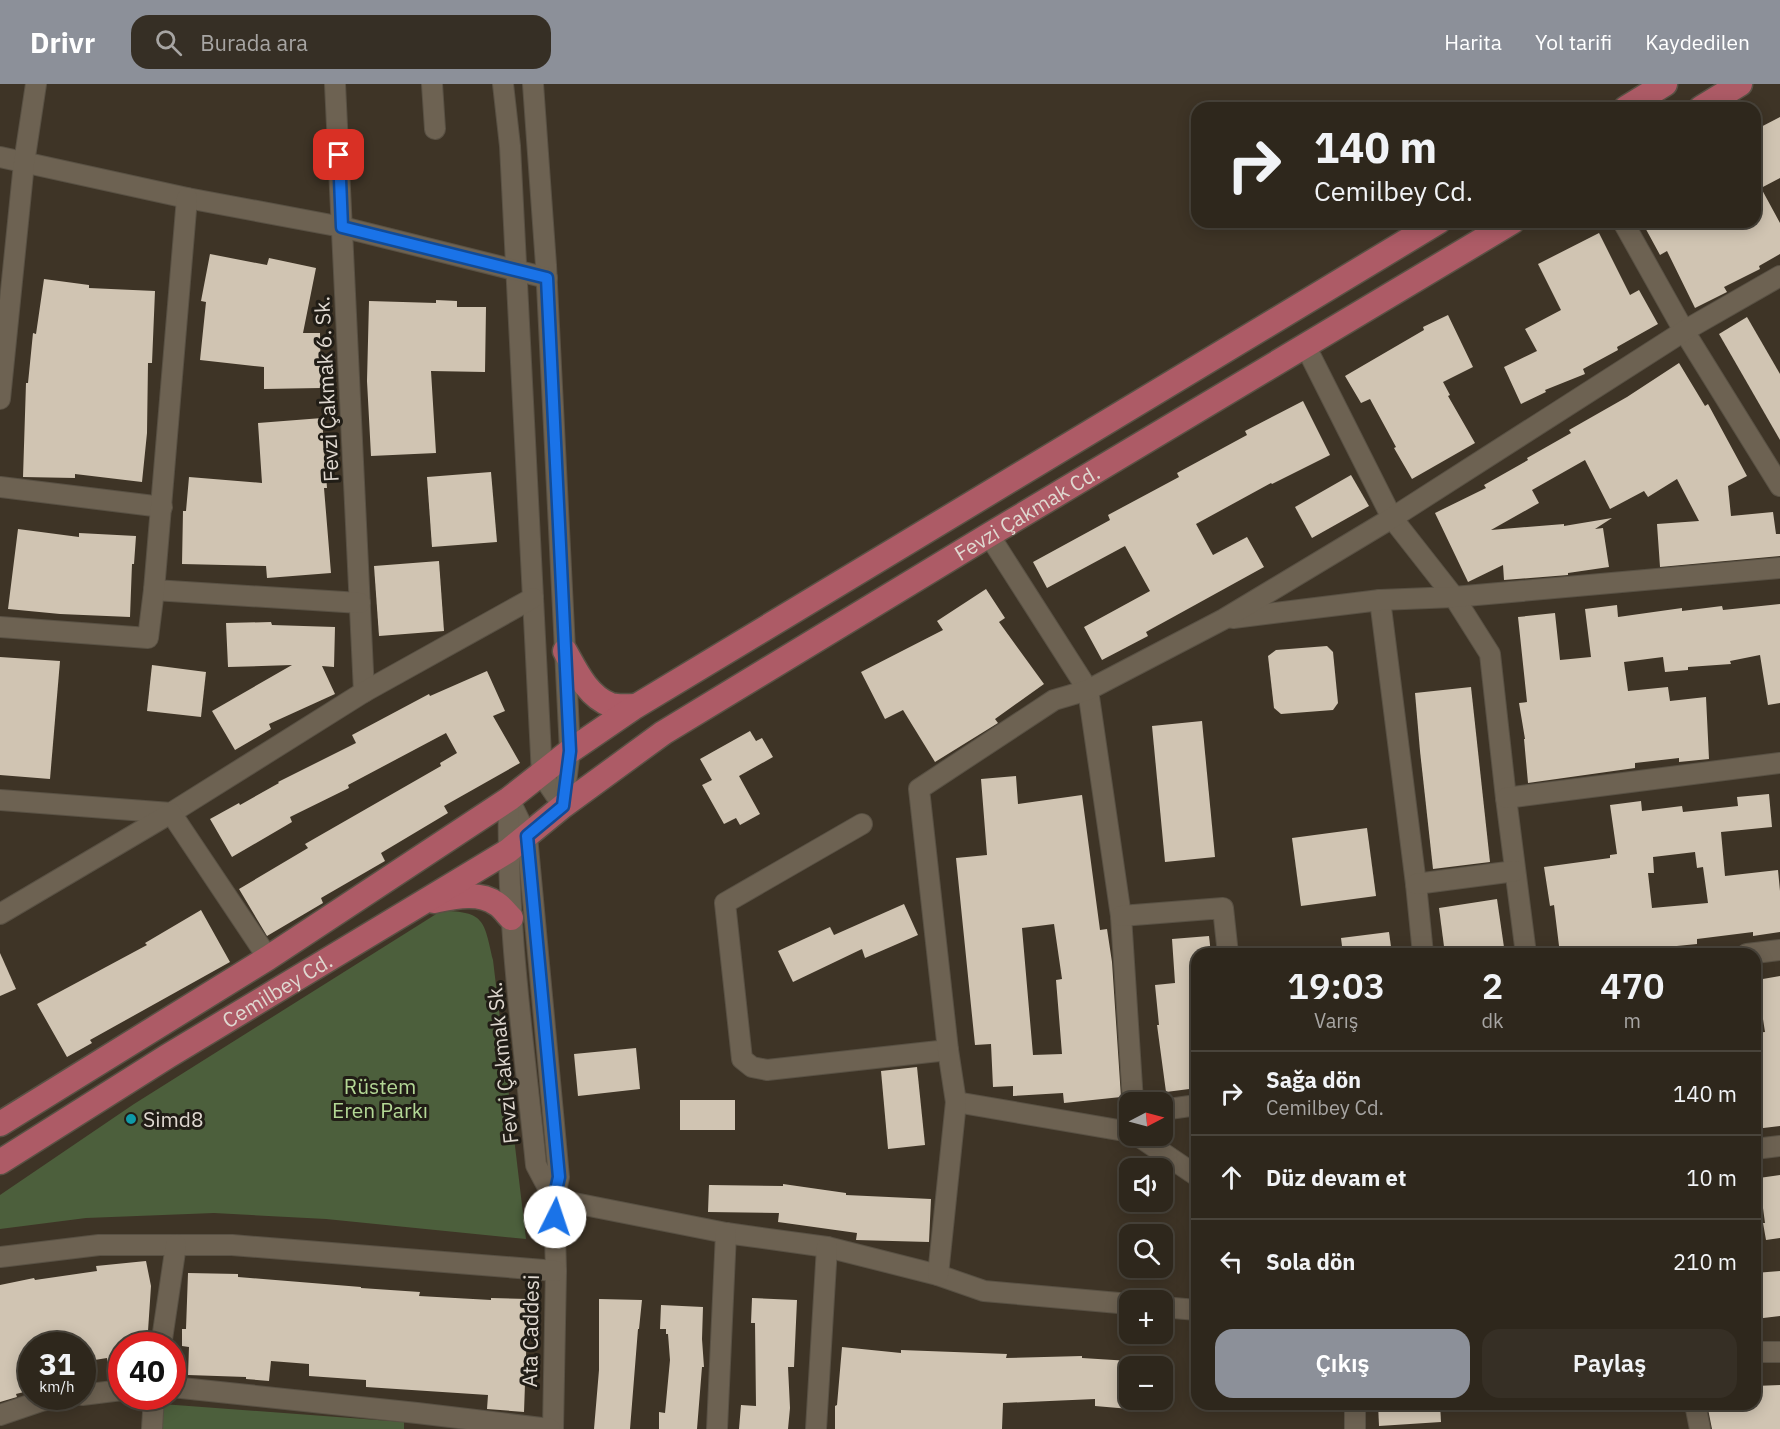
<!DOCTYPE html>
<html lang="tr">
<meta charset="utf-8">
<style>
:root{--surface:#2e271c;--page:#362f25;--text:#f1f3f6;--muted:#a7a5a3;--line:#49443b;--accent:#8c9099}
body{margin:0;font-family:"IBM Plex Sans",sans-serif;background:var(--page);color:var(--text);height:100vh;display:flex;flex-direction:column;font-size:22px;white-space:nowrap}
*{box-sizing:border-box;margin:0}
p{font-size:20px;color:var(--muted)}
.icon{flex:none;width:33px;height:33px;fill:none;stroke:currentColor;stroke-width:2;stroke-linecap:round;stroke-linejoin:round}
.map{position:relative;flex:1;overflow:hidden}
.panel{position:absolute;left:1191px;top:864px;width:570px;height:462px;display:flex;flex-direction:column;background:var(--surface);border-radius:18px;box-shadow:0 3px 15px #0003,0 0 0 2px var(--line)}
.panel>*{flex:none}
.top-card{position:absolute;left:1191px;top:18px;width:570px;height:126px;border-radius:18px;box-shadow:0 3px 15px #0003,0 0 0 2px var(--line);background:#2e271c;color:var(--text);overflow:hidden}
.needle{width:39px;rotate:84deg}
.buttons{position:absolute;left:1119px;top:1008px;display:grid;gap:12px}
.buttons a{display:grid;place-items:center;width:54px;height:54px;border-radius:12px;background:var(--surface);box-shadow:0 3px 15px #0003,0 0 0 2px var(--line);font-size:30px}
.speed{position:absolute;left:18px;top:1248px;display:flex;gap:12px;font-size:30px;font-weight:700;text-align:center}
.speed>*{display:grid;place-content:center;width:78px;height:78px;border-radius:50%;background:var(--surface);box-shadow:0 3px 15px #0003,0 0 0 2px var(--line);line-height:1}
.speed small{font-size:15px;font-weight:400}
.speed .limit{border:9px solid #d22;background:#fff;color:#111}
.pin{position:absolute;display:grid;place-items:center;width:51px;height:51px;color:#fff;margin:-26px;border-radius:12px;box-shadow:0 3px 9px #0006}
.me{position:absolute;width:66px;margin:-33px;rotate:4deg;stroke-linejoin:round;filter:drop-shadow(0 0 4px #0008)}
.turn{display:flex;align-items:center;gap:21px;height:126px;padding:0 24px;font-size:27px}
.turn .icon{width:78px;height:78px;stroke-width:2.5}
.turn b{display:block;font-size:42px;line-height:51px}
.eta{display:flex;justify-content:space-evenly;align-items:center;height:102px;text-align:center}
.eta b{font-size:36px;font-weight:600;line-height:42px}
.primary-button{display:flex;gap:12px;margin-top:auto;padding:12px 24px}
.primary-button a{flex:1;height:69px;border-radius:18px;background:var(--accent);color:#fff;font-size:24px;font-weight:600;line-height:69px;text-align:center}
.primary-button a+a{background:var(--page);color:var(--text)}
ul{padding:0;list-style:none}
li{display:flex;align-items:center;gap:18px;height:84px;padding:0 24px;border-top:2px solid var(--line)}
li div{flex:1}
li b{display:block;font-size:22px}
li em{font-style:normal}
header{display:flex;align-items:center;gap:36px;box-sizing:border-box;height:84px;padding:0 30px;background:var(--accent);color:#fff}
header strong{font-size:28px}
nav{display:flex;gap:33px;margin-inline-start:auto;font-size:21px}
.search{width:420px;height:54px;background:var(--page);display:flex;align-items:center;gap:15px;box-sizing:border-box;padding:0 21px;border-radius:18px;color:var(--muted);font-size:22px}
.map>svg:first-child{display:block}
</style>
<header>
<strong>Drivr</strong>
<div class="search"><svg class="icon" aria-label="search" viewBox="0 0 24 24"><circle cx="10" cy="10" r="6"/><path d="M15 15l6 6"/></svg>Burada ara</div>
<nav><a>Harita</a><a>Yol tarifi</a><a>Kaydedilen</a></nav>
</header>
<div class="map">
<svg width="1780" height="1345" viewBox="0 0 1780 1345">
<rect width="100%" height="100%" fill="#3e3426"/>
<g fill="#4c5f3c">
<path d="M441,827C485,827 484,837 493,876L526,1155L326,1135L214,1129L86,1134L0,1145V1111L134,1020Z"/>
<path d="M162,1320L404,1338V1345H162Z"/>
</g>
<g fill="#d0c4b2" fill-rule="evenodd">
<path d="M1780,33V94L1761,104L1780,139V170L1759,182L1760,185L1724,203L1727,208L1695,224L1667,167L1660,171L1642,138H1755V46Z"/>
<path d="M1599,149L1630,211L1639,206L1658,240L1617,263L1618,266L1583,285L1585,290L1545,306L1546,308L1521,320L1504,283L1537,267L1525,245L1561,226L1538,180Z"/>
<path d="M210,170L267,181L269,174L316,184L303,249H320L321,304L264,305V283L200,276L206,218L201,217Z"/>
<path d="M44,195L89,201V204L155,207L152,279H148L147,349L142,398L75,390V394L23,393L26,299H28L33,249L36,250Z"/>
<path d="M436,216L457,217V223H486L485,288L431,287L436,369L371,372L367,297L369,217L436,219Z"/>
<path d="M1448,231L1473,283L1443,298L1450,311L1448,312L1475,359L1412,395L1394,364L1396,363L1370,315L1361,319L1345,292L1424,246L1423,243Z"/>
<path d="M1747,233L1780,290V356L1719,250Z"/>
<path d="M1679,279L1705,322L1708,320L1747,392L1728,402L1731,432L1773,428L1776,450H1780V472L1660,483L1657,440L1699,437L1677,395L1648,413L1644,407L1610,425L1585,376L1532,406L1539,419L1491,446L1564,440V442L1612,434L1595,445L1603,444L1609,483L1568,489V491L1504,496L1503,481L1468,498L1435,429L1486,404L1484,401L1528,376L1527,374L1571,349L1569,346L1627,313Z"/>
<path d="M1303,317L1330,371L1272,400L1271,399L1196,440L1213,471L1247,453L1264,483L1146,548L1148,552L1102,576L1084,543L1150,507L1125,462L1047,504L1033,478L1110,436L1108,431L1179,393L1177,389L1247,351L1245,347Z"/>
<path d="M322,334L327,404H324L331,489L267,494L266,482L182,480L183,427H186L189,393L262,399L258,339Z"/>
<path d="M491,388L497,458L432,463L427,393Z"/>
<path d="M1351,391L1369,422L1312,454L1295,423Z"/>
<path d="M18,445L79,453V449L136,452L134,480H132L130,533L60,530L8,525Z"/>
<path d="M439,477L444,547L379,552L374,482Z"/>
<path d="M986,505L1005,534L999,538L1044,600L995,635L998,639L935,678L903,626L885,635L861,588L943,546L937,537Z"/>
<path d="M1780,520V619L1768,621L1760,571L1730,577L1731,580L1688,583V586L1665,588L1663,573L1624,578L1628,607L1668,603L1670,617L1706,613L1709,675L1679,678V674L1635,679V684L1528,699L1524,655H1525L1519,619L1527,618L1518,533L1555,529L1560,576L1591,573L1585,525L1617,521L1618,533L1682,524V527L1722,522L1723,526Z"/>
<path d="M271,538L272,541L335,543L334,583L322,582L335,610L269,640L271,645L235,666L212,627L292,581L228,583L226,539Z"/>
<path d="M1327,562L1333,568L1338,619L1333,626L1281,630L1274,624L1268,572L1276,566Z"/>
<path d="M0,573L60,577L50,695L0,691Z"/>
<path d="M152,581L206,588L201,633L147,627Z"/>
<path d="M487,587L505,627L493,632L520,679L444,722L448,729L381,769L385,777L321,814L323,819L267,852L239,805L308,764L305,760L441,682L440,679L457,669L446,649L348,701L349,704L290,733L292,738L232,773L210,735L239,719L240,721L279,699L278,698L356,659L352,651L429,610L430,612Z"/>
<path d="M1471,603L1490,778L1433,785L1420,667L1415,609Z"/>
<path d="M1202,637L1215,773L1165,778L1152,642Z"/>
<path d="M750,647L756,657L762,654L773,673L739,692L760,730L740,741L736,734L724,740L702,701L712,696L700,675Z"/>
<path d="M1016,692L1018,720L1082,711L1100,846L1107,845L1112,878L1121,1013L1064,1019L1063,1009L1013,1012V1002L993,1003L991,960L975,961L956,774L987,771L981,695ZM1054,840L1062,895L1056,896L1062,970L1033,971L1022,844Z"/>
<path d="M1769,710L1772,743L1721,748L1725,792L1778,786L1780,807V848L1753,852V848L1697,855V860L1626,867L1625,863L1560,870L1554,821L1550,822L1544,783L1610,774V771L1617,770L1610,721L1641,717L1642,727L1682,722L1683,728L1738,722L1737,713ZM1695,768L1697,784L1703,783L1708,819L1652,824L1648,789H1654L1653,773Z"/>
<path d="M1367,744L1376,812L1301,822L1292,754Z"/>
<path d="M1497,815L1505,870H1445L1439,824Z"/>
<path d="M904,820L918,851L865,874L862,865L793,898L778,867L830,843L834,851Z"/>
<path d="M201,826L230,878L90,956L92,959L67,973L37,920L147,861L145,859Z"/>
<path d="M1389,848L1392,870H1343L1341,854Z"/>
<path d="M1209,852L1211,870H1197V1004L1166,1008L1157,941H1159L1155,901L1175,899L1172,855Z"/>
<path d="M0,869L16,905L0,912Z"/>
<path d="M1780,892V1042L1755,1045V949L1765,948L1757,896Z"/>
<path d="M636,964L640,1005L578,1012L574,970Z"/>
<path d="M917,983L925,1061L888,1065L881,987Z"/>
<rect x="680" y="1016" width="55" height="30"/>
<path d="M1780,1091V1154L1766,1156L1763,1139H1765L1759,1094Z"/>
<path d="M783,1100L846,1109V1111L931,1115L929,1158L856,1156L857,1149L778,1138L779,1129L708,1128L709,1101L783,1102Z"/>
<path d="M146,1177L151,1202L147,1262H122V1294L110,1295L107,1274L82,1278V1262H32V1306L16,1310L17,1313L0,1318V1201L34,1194L35,1196L97,1187L96,1182Z"/>
<path d="M1780,1187V1232L1755,1235V1189Z"/>
<path d="M188,1189L238,1190V1193L361,1203V1204L420,1208L419,1212L491,1216V1214L528,1215L524,1328L487,1325L488,1311L366,1303V1296L309,1292V1280L271,1277L269,1297L246,1295V1293L188,1291L189,1263L182,1262V1245H186Z"/>
<path d="M752,1214L797,1216L794,1283H788L790,1324L788,1345H739L741,1321L756,1322L755,1239H751Z"/>
<path d="M599,1215L642,1216L639,1245H638L630,1345H594L599,1286Z"/>
<path d="M661,1221L703,1223L702,1255L704,1283H702L697,1345H659V1328L665,1329L670,1276L668,1250H666V1245H660Z"/>
<path d="M842,1263L901,1269V1266L1007,1270L1006,1274L1082,1272V1274L1130,1277V1325L1095,1322V1315L1003,1319L1002,1345H835V1322L837,1321Z"/>
<path d="M1780,1301V1345H1712L1707,1320H1755V1302Z"/>
<path d="M1378,1320H1440L1441,1338L1379,1342Z"/>
</g>
<g fill="none" stroke-linecap="round" stroke-linejoin="round">
<defs>
<g id="minor">
<path d="M335,0L364,608"/>
<path d="M432,0L435,45"/>
<path d="M503,0L510,62L542,691L563,722"/>
<path d="M533,0L546,181L570,667L563,722"/>
<path d="M0,73L187,114L342,143L547,194"/>
<path d="M1623,138L1684,247L1780,402"/>
<path d="M1305,261L1392,434L1454,513L1490,570L1506,714L1526,870"/>
<path d="M0,315L24,79L36,0"/>
<path d="M0,403L162,423"/>
<path d="M989,451L1088,606L1121,832L1133,1018"/>
<path d="M154,506L360,519"/>
<path d="M1380,516L1416,800L1423,870"/>
<path d="M1233,534L1380,516L1454,513L1780,484"/>
<path d="M0,543L148,554L154,506L187,114"/>
<path d="M1506,714L1780,679"/>
<path d="M509,715L527,752L559,1093L554,1115L556,1187L553,1345"/>
<path d="M0,716L171,729L364,608L533,514"/>
<path d="M509,718C506,840 524,960 536,1081L554,1115"/>
<path d="M862,740L725,819L742,975L752,983L767,986L948,966"/>
<path d="M1416,800L1515,787"/>
<path d="M0,830L171,729L268,874"/>
<path d="M1121,832L1223,824L1228,870"/>
<path d="M1747,870L1780,866"/>
<path d="M956,1018L1130,1048"/>
<path d="M1162,1026L1197,1021"/>
<path d="M1138,1052L1197,1092"/>
<path d="M1755,1065L1780,1062"/>
<path d="M554,1115L726,1149L827,1163L938,1191L984,1207L1130,1220"/>
<path d="M0,1173L99,1161H232L556,1187"/>
<path d="M938,1191L956,1018L948,966L919,705L1054,616L1088,606L1224,535L1392,434L1684,247L1780,192"/>
<path d="M1162,1223L1197,1226"/>
<path d="M161,1262L176,1161"/>
<path d="M1755,1268H1780"/>
<path d="M172,1303L417,1329L550,1345"/>
<path d="M82,1311L122,1306"/>
<path d="M1695,1320L1700,1345"/>
<path d="M0,1331L41,1317L72,1312"/>
<path d="M152,1345L154,1312"/>
<path d="M717,1345L726,1149"/>
<path d="M816,1345L827,1163"/>
<path d="M1355,1345V1320"/>
</g>
<g id="major">
<path d="M1626,24L1665,0"/>
<path d="M1701,24L1740,0"/>
<path d="M565,567C576,587 588,613 611,621C618,623 627,622 635,622"/>
<path d="M434,817C454,813 479,807 497,820C502,823 507,830 511,834"/>
<path d="M0,1040L268,874L509,715L570,667L633,624L1438,138"/>
<path id="s1" d="M0,1078L168,972L508,767L563,722L663,649L989,451L1512,138"/>
</g>
</defs>
<use href="#minor" stroke="#595144" stroke-width="22"/>
<use href="#major" stroke="#595144" stroke-width="27"/>
<use href="#minor" stroke="#6d6252" stroke-width="20"/>
<use href="#major" stroke="#ad5b66" stroke-width="24"/>
</g>
<g fill="none" stroke-linecap="round" stroke-linejoin="round">
<defs>
<path id="route" d="M339,71L342,143L547,194L570,667L563,722L527,752L559,1093L554,1115L555,1133"/>
</defs>
<use href="#route" stroke="#114b97" stroke-width="15"/>
<use href="#route" stroke="#1a73e8" stroke-width="10"/>
</g>
<circle fill="#0f9aa8" stroke="#211d16" stroke-width="2" cx="131" cy="1035" r="6"/>
<g text-anchor="middle" dominant-baseline="central" stroke-width="6" stroke-linejoin="round" paint-order="stroke">
<g font-size="21" fill="#dfd8d0" stroke="#211d16">
<text transform="translate(326 305) rotate(-93)">Fevzi Çakmak 6. Sk.</text>
<text stroke="none"><textPath href="#s1" startOffset="1216">Fevzi Çakmak Cd.</textPath></text>
<text stroke="none"><textPath href="#s1" startOffset="326">Cemilbey Cd.</textPath></text>
<text transform="translate(502 979) rotate(-96)">Fevzi Çakmak Sk.</text>
<text transform="translate(530 1247) rotate(-89)">Ata Caddesi</text>
</g>
<g font-size="21" fill="#b3d795" stroke="#211d16">
<text x="380" y="1002">Rüstem<tspan x="380" dy="24">Eren Parkı</tspan></text>
</g>
<g font-size="21" fill="#dfd8d0" stroke="#211d16" text-anchor="start">
<text x="143" y="1035">Simd8</text>
</g>
</g>
</svg>
<div class="buttons">
<a><svg class="needle" viewBox="-14 -14 28 28"><path d="M0-13l5 13h-10z" fill="#e53935"/><path d="M0 13l5-13h-10z" fill="#a7a5a3"/></svg></a>
<a><svg class="icon" aria-label="sound" viewBox="0 0 24 24"><path d="M4 9h4l5-4v14l-5-4H4zM17 9q2 3 0 6"/></svg></a>
<a><svg class="icon" aria-label="search" viewBox="0 0 24 24"><circle cx="10" cy="10" r="6"/><path d="M15 15l6 6"/></svg></a>
<a>+</a>
<a>−</a>
</div>
<div class="speed"><div>31<small>km/h</small></div><div class="limit">40</div></div>
<div class="pin" style="left:339px;top:71px;background:#d93025"><svg class="icon" aria-label="arrive" viewBox="0 0 24 24"><path d="M6 21V4h12l-3 4 3 4H6"/></svg></div>
<svg class="me" style="left:555px;top:1133px" viewBox="-20 -20 40 40"><circle r="19" fill="#fff"/><path d="M0-13L10 11 0 6-10 11z" fill="#1a73e8"/></svg>
<div class="top-card">
<div class="turn"><svg class="icon" aria-label="right" viewBox="0 0 24 24"><path d="M7 20v-9h11M14 6l5 5-5 5"/></svg><div><b>140 m</b>Cemilbey Cd.</div></div>
</div>
<section class="panel">
<div class="eta">
<div><b>19:03</b><p>Varış</p></div>
<div><b>2</b><p>dk</p></div>
<div><b>470</b><p>m</p></div>
</div>
<ul>
<li><svg class="icon" aria-label="right" viewBox="0 0 24 24"><path d="M7 20v-9h11M14 6l5 5-5 5"/></svg><div><b>Sağa dön</b><p>Cemilbey Cd.</p></div><em>140 m</em></li>
<li><svg class="icon" aria-label="ahead" viewBox="0 0 24 24"><path d="M12 20V5M6 11l6-6 6 6"/></svg><div><b>Düz devam et</b></div><em>10 m</em></li>
<li><svg class="icon" aria-label="left" viewBox="0 0 24 24"><path d="M17 20v-9H6M10 6l-5 5 5 5"/></svg><div><b>Sola dön</b></div><em>210 m</em></li>
</ul>
<div class="primary-button"><a>Çıkış</a><a>Paylaş</a></div>
</section>
</div>
